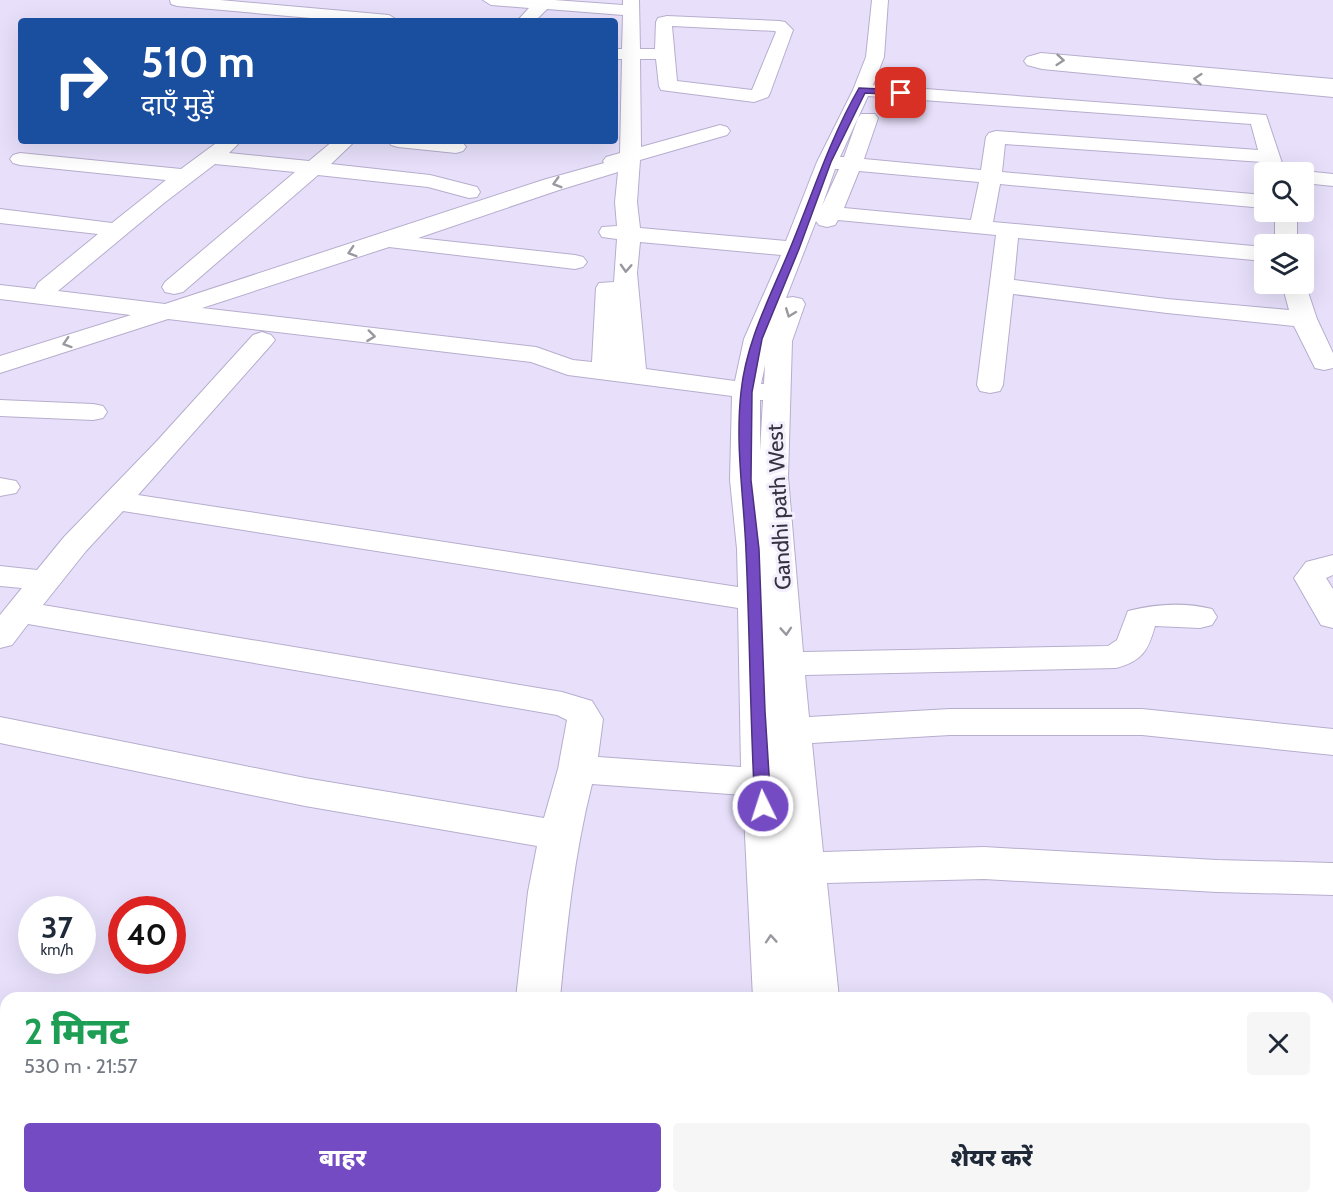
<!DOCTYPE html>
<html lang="hi">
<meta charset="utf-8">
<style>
:root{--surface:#fff;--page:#f6f6f7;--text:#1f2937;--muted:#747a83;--accent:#744bc3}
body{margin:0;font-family:Cabin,"Noto Sans Devanagari",sans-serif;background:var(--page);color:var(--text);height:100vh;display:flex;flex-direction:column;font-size:22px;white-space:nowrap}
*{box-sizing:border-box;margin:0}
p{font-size:20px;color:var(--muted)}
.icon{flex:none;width:33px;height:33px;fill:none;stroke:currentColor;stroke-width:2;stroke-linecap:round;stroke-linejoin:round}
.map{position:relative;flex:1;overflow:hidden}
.sheet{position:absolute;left:0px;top:992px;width:1334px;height:212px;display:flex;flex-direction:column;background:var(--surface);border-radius:18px 18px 0 0;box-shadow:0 6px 24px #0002}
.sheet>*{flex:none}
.banner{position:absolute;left:18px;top:18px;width:600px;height:126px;border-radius:6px;box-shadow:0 6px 24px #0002;background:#1a4fa0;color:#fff;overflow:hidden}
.controls{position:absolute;left:1254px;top:162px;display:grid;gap:12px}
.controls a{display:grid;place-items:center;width:60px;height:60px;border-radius:6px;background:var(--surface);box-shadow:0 6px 24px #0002;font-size:30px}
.speed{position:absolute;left:18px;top:896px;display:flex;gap:12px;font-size:30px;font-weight:700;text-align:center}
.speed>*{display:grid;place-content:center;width:78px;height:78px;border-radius:50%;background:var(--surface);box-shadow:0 6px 24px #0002;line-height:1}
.speed small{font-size:15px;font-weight:400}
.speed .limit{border:9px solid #d22;background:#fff;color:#111}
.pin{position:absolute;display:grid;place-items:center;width:51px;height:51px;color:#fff;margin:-26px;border-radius:12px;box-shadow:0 3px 9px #0006}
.me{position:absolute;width:66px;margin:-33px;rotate:356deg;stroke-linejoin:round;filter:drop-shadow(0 0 4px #0008)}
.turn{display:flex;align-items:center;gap:21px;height:126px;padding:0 24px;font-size:27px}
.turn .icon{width:78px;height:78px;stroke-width:2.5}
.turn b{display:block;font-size:42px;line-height:51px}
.round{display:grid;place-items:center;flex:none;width:63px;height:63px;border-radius:6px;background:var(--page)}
.overview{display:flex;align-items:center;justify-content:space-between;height:102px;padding:0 24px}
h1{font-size:36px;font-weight:800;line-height:45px;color:#1e9e55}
.button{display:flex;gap:12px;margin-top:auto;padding:12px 24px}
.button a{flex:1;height:69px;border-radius:6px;background:var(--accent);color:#fff;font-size:24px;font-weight:800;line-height:69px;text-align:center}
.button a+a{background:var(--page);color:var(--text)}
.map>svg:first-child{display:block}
</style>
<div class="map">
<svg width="1333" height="1202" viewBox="0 0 1333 1202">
<rect width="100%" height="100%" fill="#e8e0fb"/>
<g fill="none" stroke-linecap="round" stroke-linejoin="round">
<defs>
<g id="minor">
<path d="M170,0H220L389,15L397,20L345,21L177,6L171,4Z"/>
<path d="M483,0H554L623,5V0H639L640,49H655L656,22L658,18L667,16L779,21L785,22L793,30L770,93L768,97L754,102L661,90L659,86L656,59H640L641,147L720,125L727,127L730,131L727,135L640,160L637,202L640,228L786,241L817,162L853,90L866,57L872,0H888L884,57L873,85L1266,115L1285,172H1265L1262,162L1005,144L1002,172L1264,195V208L1000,184L993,222L1264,247V261L1018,238L1014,280L1167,299L1289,310L1282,284H1304V280L1317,319L1333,353V368L1324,370L1315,368L1294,326L1167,313L1013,294L1003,385L1000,391L990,393L980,391L977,385L996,235L838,220L835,225L827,227L819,225L816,221L786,298L793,297L802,299L805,304L792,341L788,477L803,652L1108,646L1117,640L1128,611C1155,604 1184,602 1212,609L1217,617L1212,625L1200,628L1155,626C1148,651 1142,661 1116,668L805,675L809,717L950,709H1142L1333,729V755L1142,735H950L812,743L823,852L984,847L1217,860L1333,863V895L1217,892L984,879L827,883L839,998H753L743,795L592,784C574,855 567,925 560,998H516L528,892L537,846L305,806L0,743V717L305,778L544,818L558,769L567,720L557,715L28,624L12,645L0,648V615L22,588L0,586V566L37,570L64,537L156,442L253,335L262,332L271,335L275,340L271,345L138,495L738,587L737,549L730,480L732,396L568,375L531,362L168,319L0,373V356L131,315L0,299V285L35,289L38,283L98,234L0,223V209L112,223L166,180L20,165L13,163L10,159L13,155L20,153L181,169L219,141H236L238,144L229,153L309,161L333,141H355L331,164L430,175L477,187L480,192L477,197L469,198L428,187L318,175L183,292L174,294L165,292L162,287L165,282L295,172L215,164L164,203L58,291L165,304L543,180L604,163L603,161L606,157L620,153L622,59H615V49H622L623,15L547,9L535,21H517L529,8L491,5ZM672,26L775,31L776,32L752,90L677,81ZM868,96L1251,124L1258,150L996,131L989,133L986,137L981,170L864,159L878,118L875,114H861L858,118L844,157H840ZM835,169H839L822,206ZM859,171L979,182L971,220L844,208ZM618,172L615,202L617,226L602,227L599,232L602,237L617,239L614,282L599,283L596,288L592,362L573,360L536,347L202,308L389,247L575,269L583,267L587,262L583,257L575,255L418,238L559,190ZM640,242L781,255L744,339L735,381L646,369L637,273ZM765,365L764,384H761ZM760,400H763L760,451ZM123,511L738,608L741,767L598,757L603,719L592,701L562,692L43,605L86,551Z"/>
<path d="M1041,53L1333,79V97L1042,69L1027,65L1024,61L1027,57Z"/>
<path d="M388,141H456L463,143L466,147L463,151L456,153L398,147L391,145Z"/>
<path d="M1304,171L1333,174V186L1304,183V172H1297Z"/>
<rect x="1275" y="212" width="22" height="32"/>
<path d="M0,400L93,404L103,406L107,412L103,418L93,420L0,416Z"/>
<path d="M0,478L16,481L20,487L16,493L0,496Z"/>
<path d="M1333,555V575L1326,578L1333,589V628L1321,625L1294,578L1306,562Z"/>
<rect x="1328" y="1092" width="5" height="42"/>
<path d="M686,1197H858V1202H688Z"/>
</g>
</defs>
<use href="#minor" stroke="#b7adcd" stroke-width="2"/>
<use href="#minor" fill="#fff" fill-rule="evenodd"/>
</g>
<defs><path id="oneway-chevron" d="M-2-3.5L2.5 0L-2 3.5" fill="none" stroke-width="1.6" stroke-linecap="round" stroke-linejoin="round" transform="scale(1.5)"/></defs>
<g stroke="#9a989f">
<use href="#oneway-chevron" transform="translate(1060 60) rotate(5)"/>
<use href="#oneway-chevron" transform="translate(1198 79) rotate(-175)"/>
<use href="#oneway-chevron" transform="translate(557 183) rotate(164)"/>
<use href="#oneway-chevron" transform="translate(352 252) rotate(162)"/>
<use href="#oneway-chevron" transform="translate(626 268) rotate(93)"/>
<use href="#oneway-chevron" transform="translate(790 313) rotate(111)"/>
<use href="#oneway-chevron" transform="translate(371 336) rotate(7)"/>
<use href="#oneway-chevron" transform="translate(67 343) rotate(162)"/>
<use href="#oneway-chevron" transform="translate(786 631) rotate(86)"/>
<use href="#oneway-chevron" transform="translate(771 939) rotate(-94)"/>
</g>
<path fill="#744bc3" stroke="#4b317f" stroke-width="1.5" d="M859,88L901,90L905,93L901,95L865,93L831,162L799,249L762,339L752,392L751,480L759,549L765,711L771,806L768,810H757L755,806C750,721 750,636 746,551C744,498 735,446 741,392C746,342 770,297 789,251C812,196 829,140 859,88Z"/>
<g text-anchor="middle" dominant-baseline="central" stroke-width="6" stroke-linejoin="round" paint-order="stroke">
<g font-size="22" fill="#36323f" stroke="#f3effd">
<text transform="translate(779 507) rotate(-93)">Gandhi path West</text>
</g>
</g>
</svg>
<div class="controls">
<a><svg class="icon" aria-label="search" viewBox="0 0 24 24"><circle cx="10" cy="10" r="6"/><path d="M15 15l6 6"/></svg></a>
<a><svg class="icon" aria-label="layers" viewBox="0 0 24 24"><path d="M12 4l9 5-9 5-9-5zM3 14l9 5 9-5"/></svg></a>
</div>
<div class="speed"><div>37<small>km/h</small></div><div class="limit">40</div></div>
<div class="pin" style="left:901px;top:93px;background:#d93025"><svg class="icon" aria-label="arrive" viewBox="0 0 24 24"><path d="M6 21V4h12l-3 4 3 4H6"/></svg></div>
<svg class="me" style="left:763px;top:806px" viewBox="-20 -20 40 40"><circle r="17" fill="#744bc3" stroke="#fff" stroke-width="3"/><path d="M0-11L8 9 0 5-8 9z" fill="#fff"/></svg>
<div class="banner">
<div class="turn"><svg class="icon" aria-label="right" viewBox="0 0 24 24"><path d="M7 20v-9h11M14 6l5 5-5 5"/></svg><div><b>510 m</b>दाएँ मुड़ें</div></div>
</div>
<section class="sheet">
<div class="overview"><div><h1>2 मिनट</h1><p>530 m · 21:57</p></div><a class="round"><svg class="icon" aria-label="close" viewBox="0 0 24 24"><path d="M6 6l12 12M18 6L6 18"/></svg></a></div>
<div class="button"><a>बाहर</a><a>शेयर करें</a></div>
</section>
</div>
